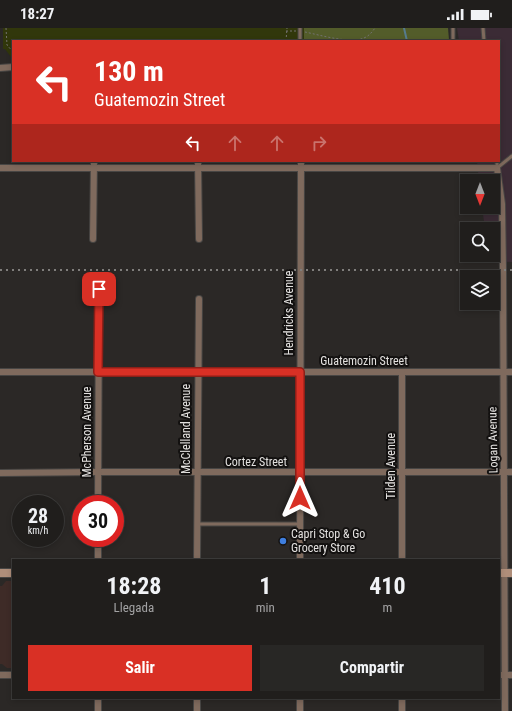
<!DOCTYPE html>
<html lang="es">
<style>
:root{--surface:#201e1c;--page:#282725;--text:#f1f3f6;--muted:#a2a2a3;--line:#3d3c3b;--accent:#d93025}
body{margin:0;font-family:"Roboto Condensed",sans-serif;background:var(--page);color:var(--text);height:100vh;display:flex;flex-direction:column;font-size:15px;white-space:nowrap}
*{box-sizing:border-box;margin:0}
p{font-size:13px;color:var(--muted)}
.icon{flex:none;width:22px;height:22px;fill:none;stroke:currentColor;stroke-width:2;stroke-linecap:round;stroke-linejoin:round}
.map{position:relative;flex:1;overflow:hidden}
.side{position:absolute;left:12px;top:531px;width:488px;height:140px;display:flex;flex-direction:column;background:var(--surface);border-radius:0px;box-shadow:0 2px 6px #0003,0 0 0 1px var(--line)}
.side>*{flex:none}
.banner{position:absolute;left:12px;top:12px;width:488px;height:122px;border-radius:0px;box-shadow:0 2px 6px #0003,0 0 0 1px var(--line);background:#d93025;color:#fff;overflow:hidden}
.needle{width:26px;rotate:180deg}
.tools{position:absolute;left:460px;top:146px;display:grid;gap:8px}
.tools a{display:grid;place-items:center;width:40px;height:40px;border-radius:0px;background:var(--surface);box-shadow:0 2px 6px #0003,0 0 0 1px var(--line);font-size:20px}
.speed{position:absolute;left:12px;top:467px;display:flex;gap:8px;font-size:20px;font-weight:700;text-align:center}
.speed>*{display:grid;place-content:center;width:52px;height:52px;border-radius:50%;background:var(--surface);box-shadow:0 2px 6px #0003,0 0 0 1px var(--line);line-height:1}
.speed small{font-size:10px;font-weight:400}
.speed .limit{border:6px solid #d22;background:#fff;color:#111}
.pin{position:absolute;display:grid;place-items:center;width:34px;height:34px;color:#fff;margin:-17px;border-radius:8px;box-shadow:0 2px 6px #0006}
.me{position:absolute;width:44px;margin:-22px;rotate:0deg;stroke-linejoin:round;filter:drop-shadow(0 0 3px #0008)}
.turn{display:flex;align-items:center;gap:14px;height:84px;padding:0 16px;font-size:18px}
.turn .icon{width:52px;height:52px;stroke-width:2.5}
.turn b{display:block;font-size:28px;line-height:34px}
.lanes{display:flex;align-items:center;height:38px;padding:0 16px;background:#0003;justify-content:center;gap:20px;direction:ltr}
.lanes .off{opacity:.35}
.eta{display:flex;justify-content:space-evenly;align-items:center;height:68px;text-align:center}
.eta b{font-size:24px;font-weight:700;line-height:28px}
.cta{display:flex;gap:8px;margin-top:auto;padding:8px 16px}
.cta a{flex:1;height:46px;border-radius:0px;background:var(--accent);color:#fff;font-size:16px;font-weight:700;line-height:46px;text-align:center}
.cta a+a{background:var(--page);color:var(--text)}
.status{display:flex;justify-content:space-between;align-items:center;height:28px;padding:0 20px;background:var(--surface);direction:ltr}
.status svg{height:11px;fill:currentColor}
.map>svg:first-child{display:block}
</style>
<div class="status"><b>18:27</b><svg viewBox="0 0 49 12"><path d="M0 12V9h3v3zM5 12V6h3v6zM10 12V3h3v9zM15 12V0h3v12zM26 1h20v11H26zM47 4h2v5h-2z"/></svg></div>
<div class="map">
<svg width="512" height="683" viewBox="0 0 512 683">
<rect width="100%" height="100%" fill="#2b2826"/>
<path fill="#3b2b35" d="M457,0H512V234L489,233L488,227H493V201H485L482,179H493V153H479L477,133H499V13H459Z"/>
<path fill="#3e2b27" d="M6,553H13V640H7L2,636H0V558H2Z"/>
<path fill="#31370b" d="M3,0H437L438,13H13V29H11L5,21H3Z"/>
<path fill="#535c2a" d="M304,0H448L449,12L304,13Z"/>
<g fill="none" stroke-linecap="round" stroke-linejoin="round">
<path stroke="#567b8e" stroke-width="2" d="M404,0L407,13"/>
<defs>
<g id="lane">
<path d="M483,0L484,13"/>
<path d="M300,13V0"/>
<path d="M453,13V0"/>
<path d="M497,133V140"/>
<path d="M497,140L512,128"/>
<path d="M198,496H300"/>
</g>
<g id="street">
<path d="M0,40L13,39"/>
<path d="M198,133L199,211"/>
<path d="M0,140H497L502,176L503,242L505,683"/>
<path d="M93,211L94,133"/>
<path d="M0,344H512"/>
<path d="M402,344V532"/>
<path d="M0,445L98,444H512"/>
<path d="M98,476L99,261"/>
<path d="M98,532V510"/>
<path d="M197,532L199,271"/>
<path d="M300,532L301,133"/>
<path d="M0,647H13"/>
<path d="M499,647H512"/>
<path d="M98,683V670"/>
<path d="M197,683V670"/>
<path d="M300,683V670"/>
<path d="M402,683V670"/>
</g>
<g id="secondary">
<path d="M0,545H13"/>
<path d="M499,545H512"/>
</g>
</defs>
<use href="#lane" stroke="#484644" stroke-width="5"/>
<use href="#street" stroke="#484644" stroke-width="8"/>
<use href="#secondary" stroke="#484644" stroke-width="10"/>
<g stroke="#747270" stroke-width="1" stroke-dasharray="2 2" stroke-linecap="butt">
<path d="M6,0L7,17L13,24"/>
<path d="M286,3H296"/>
<path d="M305,4C320,7 350,16 364,10C369,8 372,4 375,0"/>
<path d="M286,13L287,0"/>
</g>
<use href="#lane" stroke="#7f6a5d" stroke-width="3"/>
<use href="#street" stroke="#7f6a5d" stroke-width="6"/>
<use href="#secondary" stroke="#af8e7a" stroke-width="8"/>
<path stroke="#807e7c" stroke-width="2" stroke-dasharray="2 4" stroke-linecap="butt" d="M0,242H512"/>
</g>
<g fill="none" stroke-linecap="round" stroke-linejoin="round">
<defs>
<path id="route" d="M99,261L98,344H300V470"/>
</defs>
<use href="#route" stroke="#8d1f18" stroke-width="10"/>
<use href="#route" stroke="#d93025" stroke-width="7"/>
</g>
<circle fill="#3f7fe0" stroke="#131110" stroke-width="1.5" cx="283" cy="513" r="4"/>
<g text-anchor="middle" dominant-baseline="central" stroke-width="4" stroke-linejoin="round" paint-order="stroke">
<g font-size="12" fill="#e3e1df" stroke="#131110">
<text transform="translate(289 285) rotate(-90)">Hendricks Avenue</text>
<text x="364" y="333">Guatemozin Street</text>
<text transform="translate(186 401) rotate(-90)">McClelland Avenue</text>
<text transform="translate(87 404) rotate(-90)">McPherson Avenue</text>
<text transform="translate(493 412) rotate(-91)">Logan Avenue</text>
<text x="256" y="434">Cortez Street</text>
<text transform="translate(391 438) rotate(-90)">Tilden Avenue</text>
</g>
<g font-size="12" fill="#e3e1df" stroke="#131110" text-anchor="start">
<text x="291" y="506">Capri Stop &amp; Go<tspan x="291" dy="14">Grocery Store</tspan></text>
</g>
</g>
</svg>
<div class="tools">
<a><svg class="needle" viewBox="-14 -14 28 28"><path d="M0-13l5 13h-10z" fill="#e53935"/><path d="M0 13l5-13h-10z" fill="#a2a2a3"/></svg></a>
<a><svg class="icon" aria-label="search" viewBox="0 0 24 24"><circle cx="10" cy="10" r="6"/><path d="M15 15l6 6"/></svg></a>
<a><svg class="icon" aria-label="layers" viewBox="0 0 24 24"><path d="M12 4l9 5-9 5-9-5zM3 14l9 5 9-5"/></svg></a>
</div>
<div class="speed"><div>28<small>km/h</small></div><div class="limit">30</div></div>
<div class="pin" style="left:99px;top:261px;background:#d93025"><svg class="icon" aria-label="arrive" viewBox="0 0 24 24"><path d="M6 21V4h12l-3 4 3 4H6"/></svg></div>
<svg class="me" style="left:300px;top:470px" viewBox="-20 -20 40 40"><path d="M0-17L14 15 0 8-14 15z" fill="#d93025" stroke="#fff" stroke-width="4"/></svg>
<div class="banner">
<div class="turn"><svg class="icon" aria-label="left" viewBox="0 0 24 24"><path d="M17 20v-9H6M10 6l-5 5 5 5"/></svg><div><b>130 m</b>Guatemozin Street</div></div>
<div class="lanes"><svg class="icon" aria-label="left" viewBox="0 0 24 24"><path d="M17 20v-9H6M10 6l-5 5 5 5"/></svg><svg class="icon off" aria-label="ahead" viewBox="0 0 24 24"><path d="M12 20V5M6 11l6-6 6 6"/></svg><svg class="icon off" aria-label="ahead" viewBox="0 0 24 24"><path d="M12 20V5M6 11l6-6 6 6"/></svg><svg class="icon off" aria-label="right" viewBox="0 0 24 24"><path d="M7 20v-9h11M14 6l5 5-5 5"/></svg></div>
</div>
<section class="side">
<div class="eta">
<div><b>18:28</b><p>Llegada</p></div>
<div><b>1</b><p>min</p></div>
<div><b>410</b><p>m</p></div>
</div>
<div class="cta"><a>Salir</a><a>Compartir</a></div>
</section>
</div>
